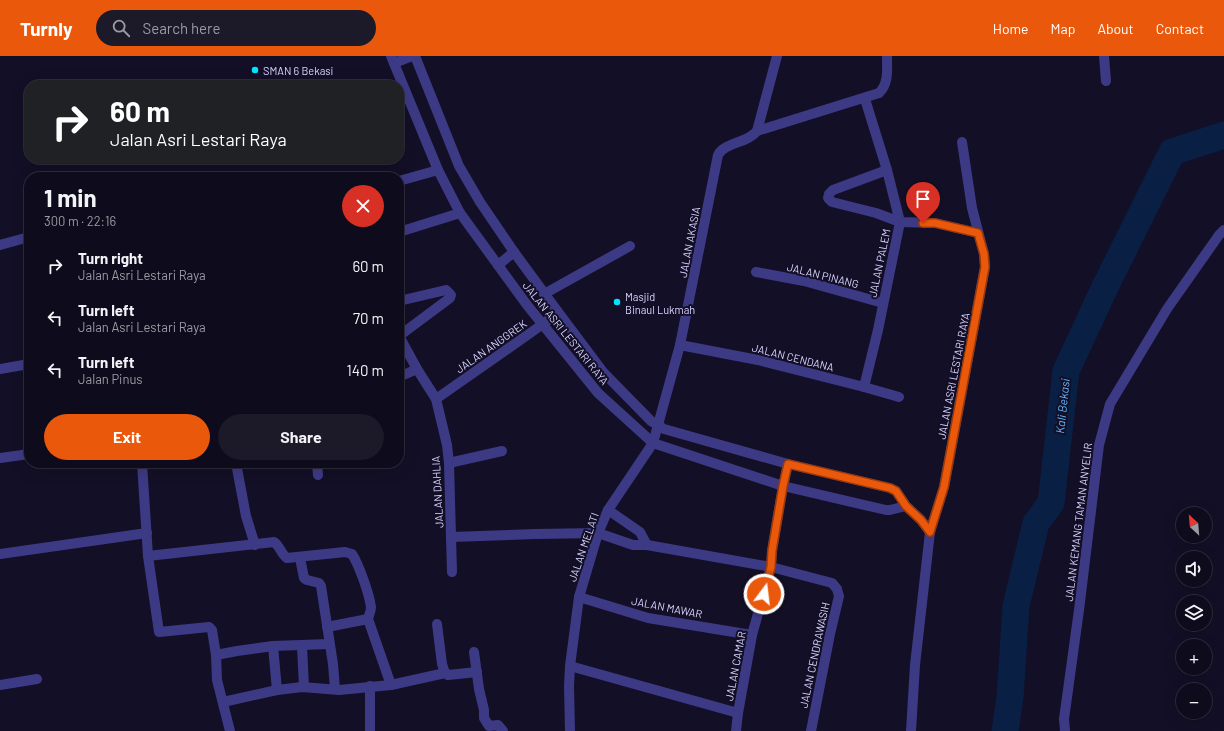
<!DOCTYPE html>
<meta charset="utf-8">
<style>
:root{--surface:#0e0b1c;--page:#1c1929;--text:#f1f3f6;--muted:#9b9ba3;--line:#2e2b3b;--accent:#ea580c}
body{margin:0;font-family:Barlow,sans-serif;background:var(--page);color:var(--text);height:100vh;display:flex;flex-direction:column;font-size:15px;white-space:nowrap}
*{box-sizing:border-box;margin:0}
p{font-size:13px;color:var(--muted)}
.icon{flex:none;width:22px;height:22px;fill:none;stroke:currentColor;stroke-width:2;stroke-linecap:round;stroke-linejoin:round}
.map{position:relative;flex:1;overflow:hidden}
.details{position:absolute;left:24px;top:116px;width:380px;height:296px;display:flex;flex-direction:column;background:var(--surface);border-radius:16px;box-shadow:0 4px 16px #0002,0 0 0 1px var(--line)}
.details>*{flex:none}
.banner{position:absolute;left:24px;top:24px;width:380px;height:84px;border-radius:16px;box-shadow:0 4px 16px #0002,0 0 0 1px var(--line);background:#202124;color:#fff;overflow:hidden}
.needle{width:26px;rotate:334deg}
.tools{position:absolute;left:1176px;top:451px;display:grid;gap:8px}
.tools a{display:grid;place-items:center;width:36px;height:36px;border-radius:50%;background:var(--surface);box-shadow:0 4px 16px #0002,0 0 0 1px var(--line);font-size:20px}
.pin{position:absolute;display:grid;place-items:center;width:34px;height:34px;color:#fff;margin:-41px -17px;border-radius:50% 50% 50% 0;rotate:-45deg;box-shadow:0 0 4px #0007}
.pin .icon{rotate:45deg}
.me{position:absolute;width:44px;margin:-22px;rotate:15deg;stroke-linejoin:round;filter:drop-shadow(0 0 3px #0008)}
.turn{display:flex;align-items:center;gap:14px;height:84px;padding:0 20px;font-size:18px}
.turn .icon{width:52px;height:52px;stroke-width:2.5}
.turn b{display:block;font-size:28px;line-height:34px}
.round{display:grid;place-items:center;flex:none;width:42px;height:42px;border-radius:21px;background:var(--page)}
.head{display:flex;align-items:center;justify-content:space-between;height:68px;padding:0 20px}
h1{font-size:24px;font-weight:700;line-height:30px}
.primary-button{display:flex;gap:8px;margin-top:auto;padding:8px 20px}
.primary-button a{flex:1;height:46px;border-radius:24px;background:var(--accent);color:#fff;font-size:16px;font-weight:700;line-height:46px;text-align:center}
.primary-button a+a{background:var(--page);color:var(--text)}
ul{padding:0;list-style:none}
li{display:flex;align-items:center;gap:12px;height:52px;padding:0 20px}
li div{flex:1}
li b{display:block;font-size:15px}
li em{font-style:normal}
header{display:flex;align-items:center;gap:24px;box-sizing:border-box;height:56px;padding:0 20px;background:var(--accent);color:#fff}
header strong{font-size:19px}
nav{display:flex;gap:22px;margin-inline-start:auto;font-size:14px}
.search{width:280px;height:36px;background:var(--page);display:flex;align-items:center;gap:10px;box-sizing:border-box;padding:0 14px;border-radius:22px;color:var(--muted);font-size:15px}
.map>svg:first-child{display:block}
</style>
<header>
<strong>Turnly</strong>
<div class="search"><svg class="icon" aria-label="search" viewBox="0 0 24 24"><circle cx="10" cy="10" r="6"/><path d="M15 15l6 6"/></svg>Search here</div>
<nav><a>Home</a><a>Map</a><a>About</a><a>Contact</a></nav>
</header>
<div class="map">
<svg width="1224" height="675" viewBox="0 0 1224 675">
<rect width="100%" height="100%" fill="#130f26"/>
<g fill="none" stroke-linecap="round" stroke-linejoin="round">
<path stroke="#0a1f44" stroke-width="27" d="M1005,675L1010,641L1016,550L1036,467L1051,447L1066,315L1105,231L1172,96L1224,79"/>
<g stroke="#3d3a85" stroke-width="10">
<path d="M391,0L438,114L460,157L527,249L598,337L653,387L783,430L886,454H890L906,450"/>
<path d="M415,0L459,110L480,146L514,196L558,256L603,316L651,365L664,373L788,408L890,432L896,435L906,450L921,464L930,476"/>
<path d="M1104,0L1106,25"/>
<path d="M394,7L412,0"/>
<path d="M757,75L777,0"/>
<path d="M887,114L833,134L829,138L828,142L832,146L876,157L900,166L935,167L978,177"/>
<path d="M399,125L438,114"/>
<path d="M399,176L460,157"/>
<path d="M0,189L29,181"/>
<path d="M498,209L514,196"/>
<path d="M756,216L804,225L883,247"/>
<path d="M544,238L630,190"/>
<path d="M399,245L446,234L451,239L450,242L399,280"/>
<path d="M399,280L417,313L436,343L447,389L449,407L451,481L535,478L598,477L633,489H647"/>
<path d="M680,289L758,304L864,331L899,341"/>
<path d="M0,313L29,308"/>
<path d="M399,321L417,313"/>
<path d="M864,331L878,274L900,166L887,114L865,43"/>
<path d="M436,343L543,268L558,256"/>
<path d="M0,402L29,398"/>
<path d="M142,407L148,500L159,576L209,571L212,574L216,599L217,624L230,675"/>
<path d="M236,407L246,460L255,489"/>
<path d="M317,407L318,419"/>
<path d="M449,407L502,395"/>
<path d="M608,454L640,476L647,489L771,511L832,527L837,533L839,540L830,578L811,675"/>
<path d="M451,481L452,516"/>
<path d="M0,498L147,477"/>
<path d="M148,500L274,486C280,490 281,498 287,502L345,496L352,498C359,509 369,537 371,551C371,555 369,559 368,563L391,629"/>
<path d="M300,502L304,522L307,524L319,527L321,530L333,608L335,633"/>
<path d="M579,541L648,562L752,579"/>
<path d="M437,568L442,608L445,617"/>
<path d="M327,571L368,563"/>
<path d="M273,590L329,588"/>
<path d="M302,590L304,631"/>
<path d="M474,596L479,633L484,654V662L489,670L498,669L503,675"/>
<path d="M216,599L237,595L273,590L277,634L223,646"/>
<path d="M570,610L738,657"/>
<path d="M0,629L37,623"/>
<path d="M277,634L302,631L339,634L391,629L445,617L448,619L477,616"/>
<path d="M370,675V630"/>
<path d="M570,675L569,630L570,610L579,541L598,477L608,454L653,387L680,289L718,99C725,86 748,87 757,75L879,37C889,28 887,13 887,0"/>
<path d="M736,675L738,657L752,579L771,511L772,495L783,430L788,408"/>
<path d="M911,675L915,609L930,476L944,431L985,211L984,198L972,152L962,86"/>
<path d="M1065,675L1064,663L1079,554L1099,389L1110,348L1167,253L1219,179L1224,174"/>
</g>
</g>
<g fill="none" stroke-linecap="round" stroke-linejoin="round">
<defs>
<path id="route" d="M764,538L771,511L772,495L783,430L788,408L890,432L896,435L906,450L921,464L930,476L944,431L985,211L984,198L978,177L935,167H923"/>
</defs>
<use href="#route" stroke="#983908" stroke-width="10"/>
<use href="#route" stroke="#ea580c" stroke-width="7"/>
</g>
<g fill="#00e5ff" stroke="#130f26" stroke-width="1.5">
<circle cx="255" cy="14" r="4"/>
<circle cx="617" cy="246" r="4"/>
</g>
<g text-anchor="middle" dominant-baseline="central" stroke-width="4" stroke-linejoin="round" paint-order="stroke">
<g font-size="11" fill="#d9d4ff" stroke="#130f26" text-anchor="start">
<text x="263" y="14">SMAN 6 Bekasi</text>
<text x="625" y="240">Masjid<tspan x="625" dy="13">Binaul Lukmah</tspan></text>
</g>
<g font-size="11" fill="#d9d4ff" stroke="#130f26">
<text transform="translate(689 186) rotate(-79)">JALAN AKASIA</text>
<text transform="translate(879 207) rotate(-78)">JALAN PALEM</text>
<text transform="translate(823 219) rotate(14)">JALAN PINANG</text>
<text transform="translate(566 277) rotate(51)">JALAN ASRI LESTARI RAYA</text>
<text transform="translate(491 290) rotate(-35)">JALAN ANGGREK</text>
<text transform="translate(793 301) rotate(14)">JALAN CENDANA</text>
<text transform="translate(953 320) rotate(-79)">JALAN ASRI LESTARI RAYA</text>
<text transform="translate(437 436) rotate(-93)">JALAN DAHLIA</text>
<text transform="translate(1078 466) rotate(-83)">JALAN KEMANG TAMAN ANYELIR</text>
<text transform="translate(583 491) rotate(-71)">JALAN MELATI</text>
<text transform="translate(667 551) rotate(11)">JALAN MAWAR</text>
<text transform="translate(814 599) rotate(-78)">JALAN CENDRAWASIH</text>
<text transform="translate(735 610) rotate(-79)">JALAN CAMAR</text>
</g>
<g font-size="12" font-style="italic" fill="#62b6ff" stroke="#130f26">
<text transform="translate(1062 350) rotate(-84)">Kali Bekasi</text>
</g>
</g>
</svg>
<div class="tools">
<a><svg class="needle" viewBox="-14 -14 28 28"><path d="M0-13l5 13h-10z" fill="#e53935"/><path d="M0 13l5-13h-10z" fill="#9b9ba3"/></svg></a>
<a><svg class="icon" aria-label="sound" viewBox="0 0 24 24"><path d="M4 9h4l5-4v14l-5-4H4zM17 9q2 3 0 6"/></svg></a>
<a><svg class="icon" aria-label="layers" viewBox="0 0 24 24"><path d="M12 4l9 5-9 5-9-5zM3 14l9 5 9-5"/></svg></a>
<a>+</a>
<a>−</a>
</div>
<div class="pin" style="left:923px;top:167px;background:#d93025"><svg class="icon" aria-label="arrive" viewBox="0 0 24 24"><path d="M6 21V4h12l-3 4 3 4H6"/></svg></div>
<svg class="me" style="left:764px;top:538px" viewBox="-20 -20 40 40"><circle r="17" fill="#ea580c" stroke="#fff" stroke-width="3"/><path d="M0-11L8 9 0 5-8 9z" fill="#fff"/></svg>
<div class="banner">
<div class="turn"><svg class="icon" aria-label="right" viewBox="0 0 24 24"><path d="M7 20v-9h11M14 6l5 5-5 5"/></svg><div><b>60 m</b>Jalan Asri Lestari Raya</div></div>
</div>
<section class="details">
<div class="head"><div><h1>1 min</h1><p>300 m · 22:16</p></div><a class="round" style="background:#d93025;color:#fff"><svg class="icon" aria-label="close" viewBox="0 0 24 24"><path d="M6 6l12 12M18 6L6 18"/></svg></a></div>
<ul>
<li><svg class="icon" aria-label="right" viewBox="0 0 24 24"><path d="M7 20v-9h11M14 6l5 5-5 5"/></svg><div><b>Turn right</b><p>Jalan Asri Lestari Raya</p></div><em>60 m</em></li>
<li><svg class="icon" aria-label="left" viewBox="0 0 24 24"><path d="M17 20v-9H6M10 6l-5 5 5 5"/></svg><div><b>Turn left</b><p>Jalan Asri Lestari Raya</p></div><em>70 m</em></li>
<li><svg class="icon" aria-label="left" viewBox="0 0 24 24"><path d="M17 20v-9H6M10 6l-5 5 5 5"/></svg><div><b>Turn left</b><p>Jalan Pinus</p></div><em>140 m</em></li>
</ul>
<div class="primary-button"><a>Exit</a><a>Share</a></div>
</section>
</div>
